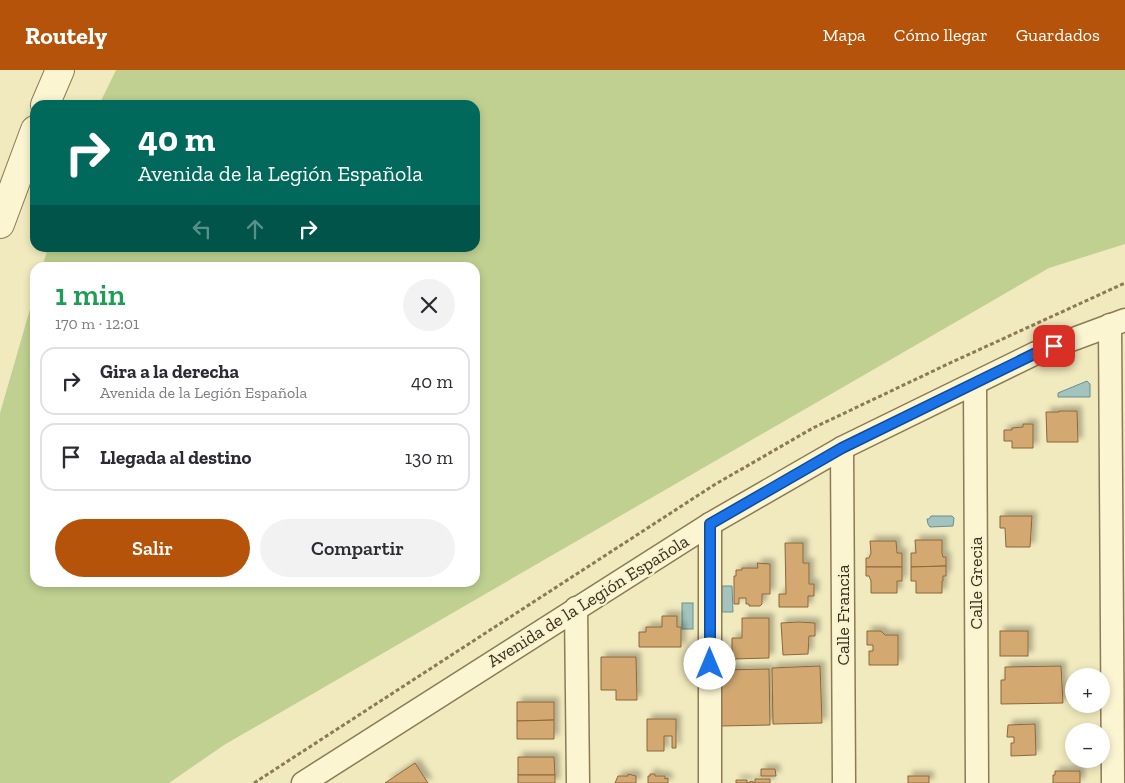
<!DOCTYPE html>
<html lang="es">
<meta charset="utf-8">
<style>
:root{--surface:#fff;--page:#f2f2f3;--text:#2b2b33;--muted:#7c7c81;--line:#e1e1e2;--accent:#b45309}
body{margin:0;font-family:"Zilla Slab",serif;background:var(--page);color:var(--text);height:100vh;display:flex;flex-direction:column;font-size:19px;white-space:nowrap}
*{box-sizing:border-box;margin:0}
p{font-size:16px;color:var(--muted)}
.icon{flex:none;width:28px;height:28px;fill:none;stroke:currentColor;stroke-width:2;stroke-linecap:round;stroke-linejoin:round}
.map{position:relative;flex:1;overflow:hidden}
.drawer{position:absolute;left:30px;top:192px;width:450px;height:325px;display:flex;flex-direction:column;background:var(--surface);border-radius:15px;box-shadow:0 2px 8px #0003}
.drawer>*{flex:none}
.guide{position:absolute;left:30px;top:30px;width:450px;height:152px;border-radius:15px;box-shadow:0 2px 8px #0003;background:#00695c;color:#fff;overflow:hidden}
.buttons{position:absolute;left:1065px;top:598px;display:grid;gap:10px}
.buttons a{display:grid;place-items:center;width:45px;height:45px;border-radius:50%;background:var(--surface);box-shadow:0 2px 8px #0003;font-size:25px}
.pin{position:absolute;display:grid;place-items:center;width:42px;height:42px;color:#fff;margin:-21px;border-radius:10px;box-shadow:0 2px 8px #0006}
.me{position:absolute;width:55px;margin:-28px;rotate:0deg;stroke-linejoin:round;filter:drop-shadow(0 0 4px #0008)}
.turn{display:flex;align-items:center;gap:18px;height:105px;padding:0 25px;font-size:22px}
.turn .icon{width:65px;height:65px;stroke-width:2.5}
.turn b{display:block;font-size:35px;line-height:42px}
.lanes{display:flex;align-items:center;height:48px;padding:0 25px;background:#0003;justify-content:center;gap:25px;direction:ltr}
.lanes .off{opacity:.35}
.round{display:grid;place-items:center;flex:none;width:52px;height:52px;border-radius:26px;background:var(--page)}
.head{display:flex;align-items:center;justify-content:space-between;height:85px;padding:0 25px}
h1{font-size:30px;font-weight:600;line-height:38px;color:#1e9e55}
.primary-button{display:flex;gap:10px;margin-top:auto;padding:10px 25px}
.primary-button a{flex:1;height:58px;border-radius:30px;background:var(--accent);color:#fff;font-size:20px;font-weight:600;line-height:58px;text-align:center}
.primary-button a+a{background:var(--page);color:var(--text)}
ul{padding:0;list-style:none}
li{display:flex;align-items:center;gap:15px;height:68px;margin:0 10px 8px;padding:0 15px;border:2px solid var(--line);border-radius:15px}
li div{flex:1}
li b{display:block;font-size:19px}
li em{font-style:normal}
header{display:flex;align-items:center;gap:30px;box-sizing:border-box;height:70px;padding:0 25px;background:var(--accent);color:#fff}
header strong{font-size:24px}
nav{display:flex;gap:28px;margin-inline-start:auto;font-size:18px}
.map>svg:first-child{display:block}
</style>
<header>
<strong>Routely</strong>
<nav><a>Mapa</a><a>Cómo llegar</a><a>Guardados</a></nav>
</header>
<div class="map">
<svg width="1125" height="713" viewBox="0 0 1125 713">
<defs>
<filter id="shadow"><feDropShadow dx="4.5" dy="-4.5" stdDeviation="2.5" flood-color="#0004"/></filter>
</defs>
<rect width="100%" height="100%" fill="#f1eabe"/>
<path fill="#bfd091" d="M116,0H1125V174L1049,198L224,675L169,713H0V343L35,222V512H475V198L42,197L48,178H475V35H99Z"/>
<g fill="#a2c3be" stroke="#68918d">
<path d="M1087,311L1090,314V327H1058V323Z"/>
<path d="M931,446H952L954,448L953,456L930,457L928,454L927,449H929Z"/>
<path d="M722,516H732L733,542H722Z"/>
<rect x="682" y="533" width="11" height="26"/>
</g>
<g fill="#d3a971" stroke="#8c6739" filter="url(#shadow)">
<path d="M1059,341H1077L1078,372H1047L1046,342H1059Z"/>
<path d="M1023,354H1033V378H1012V371H1004V360H1012V358L1023,357Z"/>
<path d="M1000,446H1032L1030,477H1006L1005,458H1000Z"/>
<path d="M915,470H942V483L943,487H946V496L911,497V483H916Z"/>
<path d="M870,471H896L897,483H902V497H866V488H869L871,483Z"/>
<path d="M785,473H803V493H809V514H814V526H808V537H779V524H786Z"/>
<path d="M757,493L770,494V524H762V534L760,536H749V534H746V528H739V534H734V506H736V500H742V498H758Z"/>
<path d="M946,496V506H943V511H942V523H916V511H911V497Z"/>
<path d="M866,497H902V511H897V523H871V511L869,506H866Z"/>
<path d="M662,546H677V557H681V577H639V562H646V557H662Z"/>
<path d="M742,548H769V588L732,589V568H742Z"/>
<path d="M799,552L815,553V566H809L808,584L783,585L781,553Z"/>
<path d="M867,561H881L885,565H898V595H869V581H873V575H867Z"/>
<rect x="1000" y="561" width="28" height="25"/>
<path d="M601,587H636L637,630H616V620H601Z"/>
<path d="M820,596L822,653L773,654L772,598Z"/>
<path d="M1061,596L1063,633L1001,634V610H1005V597Z"/>
<path d="M769,599L770,655L721,656L720,600Z"/>
<path d="M517,632H554V650L517,651Z"/>
<path d="M647,649H676V678H672V666H664V681H647Z"/>
<path d="M554,650V669H517V651Z"/>
<path d="M1035,654L1036,685L1011,686V673H1014V667H1007L1008,655Z"/>
<path d="M518,687H554L555,705H518Z"/>
<path d="M415,693L428,713H385Z"/>
<path d="M761,699H775L776,706H761Z"/>
<path d="M1055,701H1080V713H1053V705H1055Z"/>
<path d="M628,704L636,706V713H615L618,706H628Z"/>
<path d="M650,704H655V706H665V709L668,708V713H648V706H650Z"/>
<rect x="518" y="705" width="37" height="8"/>
<rect x="908" y="706" width="21" height="7"/>
<path d="M755,709H770V713H736V710H747V713L752,711L755,713Z"/>
</g>
<g fill="none" stroke-linecap="round" stroke-linejoin="round">
<defs>
<g id="minor">
<path d="M1110,255L1113,713"/>
<path d="M975,314L977,713"/>
<path d="M842,378L844,713"/>
<path d="M710,454V713"/>
<path d="M576,538L578,713"/>
<path d="M303,713L710,454L842,378L1036,283L1125,250"/>
</g>
<g id="tertiary">
<path d="M45,35L60,0"/>
<path d="M0,154L35,60"/>
</g>
</defs>
<use href="#minor" stroke="#8b7a55" stroke-width="25"/>
<use href="#tertiary" stroke="#8b7a55" stroke-width="30"/>
<path stroke="#8b7a55" stroke-width="3" stroke-dasharray="4 2.5" stroke-linecap="butt" d="M254,713L714,415L813,358L950,293L1125,213"/>
<use href="#minor" stroke="#fcf5d2" stroke-width="22"/>
<use href="#tertiary" stroke="#fcf5d2" stroke-width="28"/>
</g>
<g fill="none" stroke-linecap="round" stroke-linejoin="round">
<defs>
<path id="route" d="M710,594V454L842,378L1036,283L1054,276"/>
</defs>
<use href="#route" stroke="#114b97" stroke-width="12"/>
<use href="#route" stroke="#1a73e8" stroke-width="9"/>
</g>
<g text-anchor="middle" dominant-baseline="central" stroke-width="4.5" stroke-linejoin="round" paint-order="stroke">
<g font-size="18" fill="#392e1b" stroke="#f8f2ce">
<text transform="translate(976 513) rotate(-90)">Calle Grecia</text>
<text transform="translate(588 531) rotate(-32)">Avenida de la Legión Española</text>
<text transform="translate(843 545) rotate(-90)">Calle Francia</text>
</g>
</g>
</svg>
<div class="buttons">
<a>+</a>
<a>−</a>
</div>
<div class="pin" style="left:1054px;top:276px;background:#d93025"><svg class="icon" aria-label="arrive" viewBox="0 0 24 24"><path d="M6 21V4h12l-3 4 3 4H6"/></svg></div>
<svg class="me" style="left:710px;top:594px" viewBox="-20 -20 40 40"><circle r="19" fill="#fff"/><path d="M0-13L10 11 0 6-10 11z" fill="#1a73e8"/></svg>
<div class="guide">
<div class="turn"><svg class="icon" aria-label="right" viewBox="0 0 24 24"><path d="M7 20v-9h11M14 6l5 5-5 5"/></svg><div><b>40 m</b>Avenida de la Legión Española</div></div>
<div class="lanes"><svg class="icon off" aria-label="left" viewBox="0 0 24 24"><path d="M17 20v-9H6M10 6l-5 5 5 5"/></svg><svg class="icon off" aria-label="ahead" viewBox="0 0 24 24"><path d="M12 20V5M6 11l6-6 6 6"/></svg><svg class="icon" aria-label="right" viewBox="0 0 24 24"><path d="M7 20v-9h11M14 6l5 5-5 5"/></svg></div>
</div>
<section class="drawer">
<div class="head"><div><h1>1 min</h1><p>170 m · 12:01</p></div><a class="round"><svg class="icon" aria-label="close" viewBox="0 0 24 24"><path d="M6 6l12 12M18 6L6 18"/></svg></a></div>
<ul>
<li><svg class="icon" aria-label="right" viewBox="0 0 24 24"><path d="M7 20v-9h11M14 6l5 5-5 5"/></svg><div><b>Gira a la derecha</b><p>Avenida de la Legión Española</p></div><em>40 m</em></li>
<li><svg class="icon" aria-label="arrive" viewBox="0 0 24 24"><path d="M6 21V4h12l-3 4 3 4H6"/></svg><div><b>Llegada al destino</b></div><em>130 m</em></li>
</ul>
<div class="primary-button"><a>Salir</a><a>Compartir</a></div>
</section>
</div>
